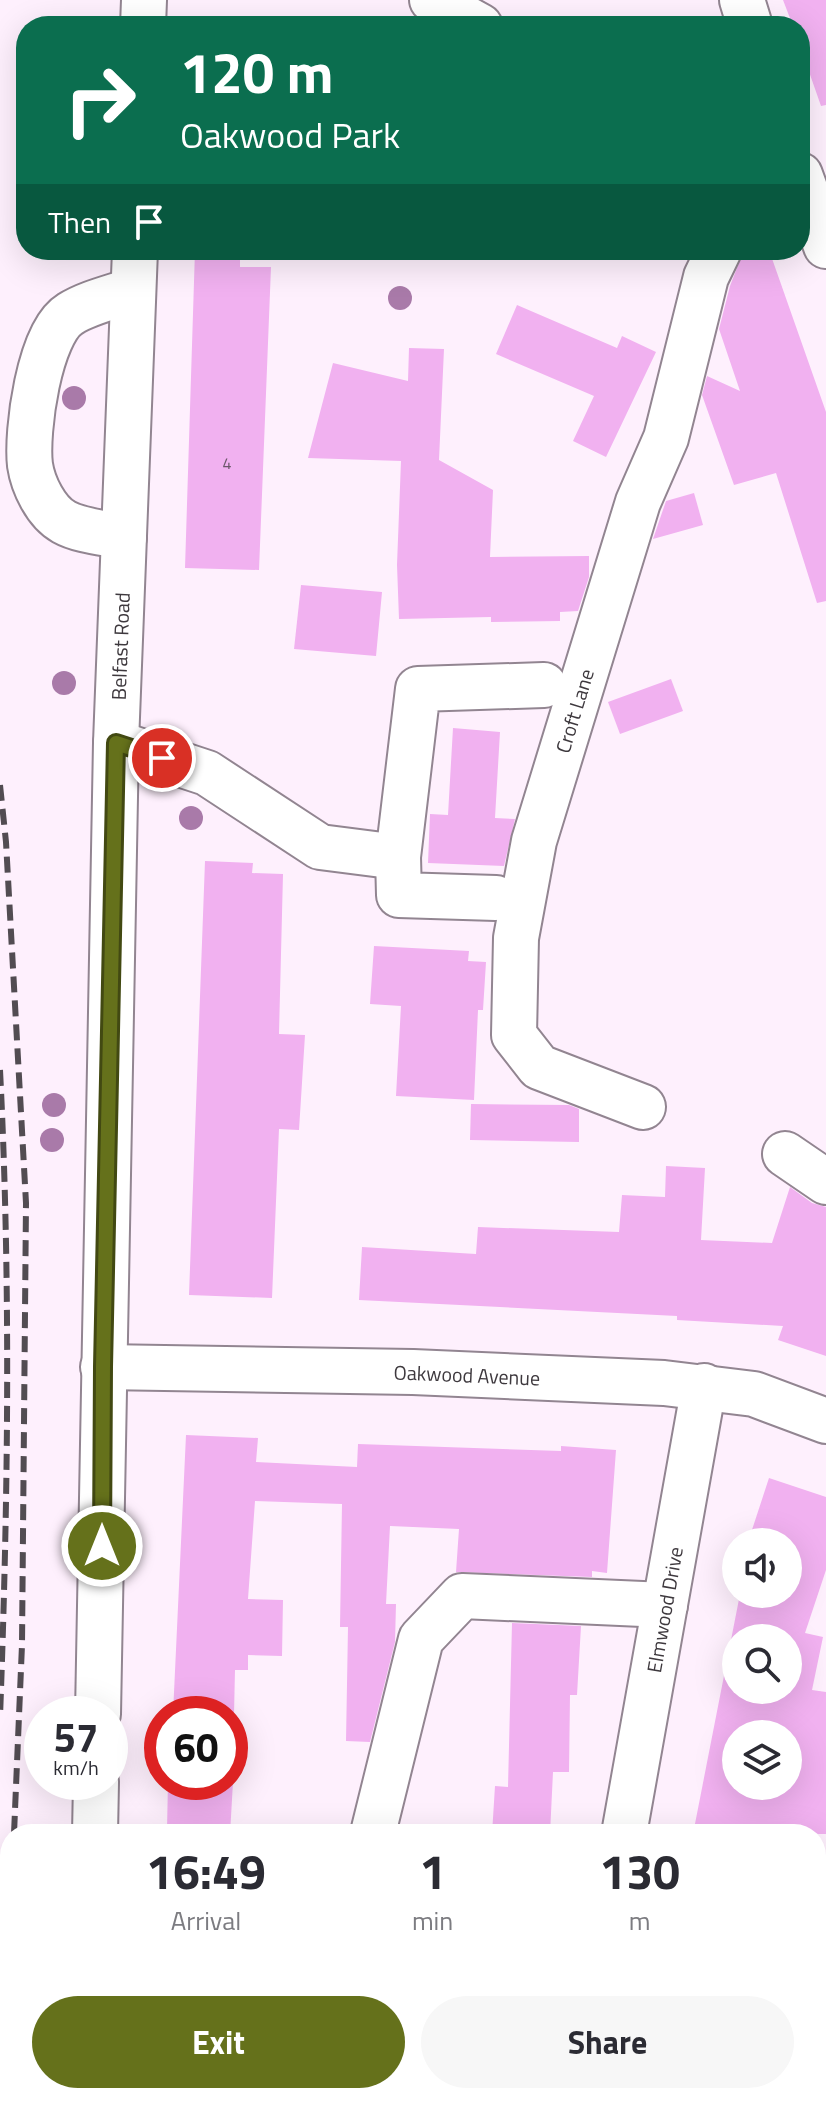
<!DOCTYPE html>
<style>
:root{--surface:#fff;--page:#f7f7f7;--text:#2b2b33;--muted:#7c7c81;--accent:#65711b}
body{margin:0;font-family:"Titillium Web",sans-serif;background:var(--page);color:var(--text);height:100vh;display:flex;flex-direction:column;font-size:30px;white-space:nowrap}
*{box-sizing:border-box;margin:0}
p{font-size:26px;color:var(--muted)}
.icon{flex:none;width:44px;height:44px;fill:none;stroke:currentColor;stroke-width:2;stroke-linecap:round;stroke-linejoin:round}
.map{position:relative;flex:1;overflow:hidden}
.panel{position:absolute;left:0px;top:1824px;width:826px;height:280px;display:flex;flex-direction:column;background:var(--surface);border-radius:32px 32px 0 0;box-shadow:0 8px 32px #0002}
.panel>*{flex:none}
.banner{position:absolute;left:16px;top:16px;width:794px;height:244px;border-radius:32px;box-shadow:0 8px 32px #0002;background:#0b6e4f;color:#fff;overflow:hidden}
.controls{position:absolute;left:722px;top:1528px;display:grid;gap:16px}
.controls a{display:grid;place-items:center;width:80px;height:80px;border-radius:50%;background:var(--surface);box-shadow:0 8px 32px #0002;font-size:40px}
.speed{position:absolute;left:24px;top:1696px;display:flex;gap:16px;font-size:40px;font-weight:700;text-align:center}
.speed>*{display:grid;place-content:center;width:104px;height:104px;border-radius:50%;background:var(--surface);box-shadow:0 8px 32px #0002;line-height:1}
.speed small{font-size:20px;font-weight:400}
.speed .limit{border:12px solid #d22;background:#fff;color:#111}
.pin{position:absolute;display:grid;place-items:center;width:68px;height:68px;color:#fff;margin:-34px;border:4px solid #fff;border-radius:50%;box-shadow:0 2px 8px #0007}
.me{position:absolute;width:88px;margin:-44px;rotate:0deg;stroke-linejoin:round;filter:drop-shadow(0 0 6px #0008)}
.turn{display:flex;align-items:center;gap:28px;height:168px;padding:0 32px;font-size:36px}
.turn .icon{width:104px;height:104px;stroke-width:2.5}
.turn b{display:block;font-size:56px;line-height:68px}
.then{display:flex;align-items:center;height:76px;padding:0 32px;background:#0003;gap:16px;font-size:30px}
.eta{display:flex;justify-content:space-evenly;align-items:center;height:136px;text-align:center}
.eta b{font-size:48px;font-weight:700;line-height:56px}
.primary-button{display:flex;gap:16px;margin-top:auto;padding:16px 32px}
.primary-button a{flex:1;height:92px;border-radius:48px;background:var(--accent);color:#fff;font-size:32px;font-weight:700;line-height:92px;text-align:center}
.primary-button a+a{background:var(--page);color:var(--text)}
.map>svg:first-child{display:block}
</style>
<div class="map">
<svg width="826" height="2104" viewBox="0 0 826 2104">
<rect width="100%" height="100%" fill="#fef0fd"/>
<g fill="#f1b1f0" fill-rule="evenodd">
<path d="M783,0H826V105L821,106L800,46V26H793Z"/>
<path d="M195,250H240V267H271L259,570L185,568Z"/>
<path d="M744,250H769L826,412V601L817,603L776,473L734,485L702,395L707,376L740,391L719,329L730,286Z"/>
<path d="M517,305L617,348L622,336L656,352L606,457L573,441L594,396L496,354Z"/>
<path d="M409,348L444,349L439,460L493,490L490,557L589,556V577L578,611L560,612V621L491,622V617L399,619L397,565L401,461L308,458L333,363L408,381Z"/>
<path d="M694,493L703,525L653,539L666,501Z"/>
<path d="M301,585L382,592L376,656L294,649Z"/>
<path d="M671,679L683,711L620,734L608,702Z"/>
<path d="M453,728L500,732L495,818L515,819L504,866L428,863L430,814L448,815Z"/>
<path d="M205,861L253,863L252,873L283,874L279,1034L305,1035L299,1130L279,1129L272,1298L189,1295Z"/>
<path d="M374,946L469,951L468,961L486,962L483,1010H478L474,1100L396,1096L401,1006L370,1004Z"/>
<path d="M471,1104L569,1105L579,1109V1142L470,1140Z"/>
<path d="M666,1166L705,1168L701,1240L772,1243L790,1187L812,1203L826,1207V1356L778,1340L783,1326L677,1320V1316L359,1300L362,1247L476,1254L478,1227L619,1232L622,1195L665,1197Z"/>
<path d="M186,1435L258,1438L256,1462L357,1467L358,1444L561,1451V1446L616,1450L607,1573L592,1571V1577L456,1572L459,1529L390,1526L386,1604H396L395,1642L370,1742L346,1741L348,1627H340L342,1504L255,1501L248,1599L283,1600L282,1656L248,1655V1670H235L234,1714H173Z"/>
<path d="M769,1478L826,1497V1570L805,1633L823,1637L812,1690L826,1692V1834H693L740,1594H788V1542H748ZM736,1638H788V1690H736ZM736,1734H788V1786H736Z"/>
<path d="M512,1623L581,1626L577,1695H570L569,1772H553L550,1834H492L495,1786L508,1787Z"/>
<path d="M168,1782H233L230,1834H185V1830L167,1829Z"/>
</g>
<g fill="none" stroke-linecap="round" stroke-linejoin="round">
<defs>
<g id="minor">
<path d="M432,0L480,26"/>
<path d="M124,537C106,533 80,531 64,522C46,512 33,485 30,465C26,432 39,333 70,314C87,303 113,297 133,290"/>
<path d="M116,743L207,773L320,847L398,857"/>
<path d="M496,898L399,895L398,857L418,689L544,685"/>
<path id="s1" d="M643,1107L539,1067L514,1035L516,938L534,841L638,502L666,438L706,277L719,250"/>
<path d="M785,1154L826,1182"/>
<path id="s2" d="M103,1367L413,1372L664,1383L754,1394L826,1421"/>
<path d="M373,1833L421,1639L462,1596L665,1605"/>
<path id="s3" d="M624,1834L704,1386"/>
<path d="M816,2069L826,2032"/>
<path d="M577,2104L578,2094"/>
</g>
<g id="major">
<path d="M742,0L750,26"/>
<path d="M143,26L144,0"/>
<path d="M800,175L826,246"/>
<path id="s4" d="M98,1714L116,743L135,250"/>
<path d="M95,1834L96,1782"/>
<path d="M86,2104V2094"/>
</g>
</defs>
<use href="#minor" stroke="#928591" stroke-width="48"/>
<use href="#major" stroke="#928591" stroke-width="48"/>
<use href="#minor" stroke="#fff" stroke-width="44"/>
<use href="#major" stroke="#fff" stroke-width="44"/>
<g stroke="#524c52" stroke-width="6" stroke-dasharray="16 8" stroke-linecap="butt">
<path d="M0,785L6,842L26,1203L22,1645L14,1834"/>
<path d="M0,1070C11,1285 8,1502 0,1717"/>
<path d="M0,2026L10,1924"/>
</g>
</g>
<g fill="#a97aa9">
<circle cx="400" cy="298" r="12"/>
<circle cx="74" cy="398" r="12"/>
<circle cx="64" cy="683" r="12"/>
<circle cx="191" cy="818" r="12"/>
<circle cx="54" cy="1105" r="12"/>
<circle cx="52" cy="1140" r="12"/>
</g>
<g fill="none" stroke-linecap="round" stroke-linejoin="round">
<defs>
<path id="route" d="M102,1546L103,1367L116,743L162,758"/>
</defs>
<use href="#route" stroke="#424912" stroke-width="20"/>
<use href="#route" stroke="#65711b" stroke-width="14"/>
</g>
<g text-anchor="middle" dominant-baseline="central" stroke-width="7" stroke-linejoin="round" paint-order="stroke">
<g font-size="16" fill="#6b576a">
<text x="227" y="463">4</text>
</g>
<g font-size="20" fill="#3e393e" stroke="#fef0fd">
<text stroke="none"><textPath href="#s4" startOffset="1068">Belfast Road</textPath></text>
<text stroke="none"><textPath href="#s1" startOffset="484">Croft Lane</textPath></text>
<text stroke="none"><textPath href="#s2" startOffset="364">Oakwood Avenue</textPath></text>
<text stroke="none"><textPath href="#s3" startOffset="228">Elmwood Drive</textPath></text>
</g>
</g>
</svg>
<div class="controls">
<a><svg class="icon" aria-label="sound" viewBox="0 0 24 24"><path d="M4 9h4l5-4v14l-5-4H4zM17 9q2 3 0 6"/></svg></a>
<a><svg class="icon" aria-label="search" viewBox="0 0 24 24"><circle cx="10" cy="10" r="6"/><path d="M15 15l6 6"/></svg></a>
<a><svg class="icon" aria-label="layers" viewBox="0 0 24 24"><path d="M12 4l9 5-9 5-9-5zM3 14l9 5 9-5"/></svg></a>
</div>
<div class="speed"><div>57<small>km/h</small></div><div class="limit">60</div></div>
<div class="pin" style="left:162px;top:758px;background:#d93025"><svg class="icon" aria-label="arrive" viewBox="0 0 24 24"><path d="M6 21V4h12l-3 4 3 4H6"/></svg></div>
<svg class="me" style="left:102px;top:1546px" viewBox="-20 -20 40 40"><circle r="17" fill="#65711b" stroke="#fff" stroke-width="3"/><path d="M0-11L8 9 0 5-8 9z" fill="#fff"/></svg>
<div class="banner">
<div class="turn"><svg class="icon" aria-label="right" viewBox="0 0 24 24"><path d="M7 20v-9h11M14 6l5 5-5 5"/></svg><div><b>120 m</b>Oakwood Park</div></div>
<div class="then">Then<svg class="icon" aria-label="arrive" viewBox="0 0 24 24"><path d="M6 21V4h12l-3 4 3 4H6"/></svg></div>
</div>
<section class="panel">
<div class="eta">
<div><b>16:49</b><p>Arrival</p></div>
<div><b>1</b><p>min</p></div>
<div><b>130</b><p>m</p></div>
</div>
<div class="primary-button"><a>Exit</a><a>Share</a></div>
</section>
</div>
